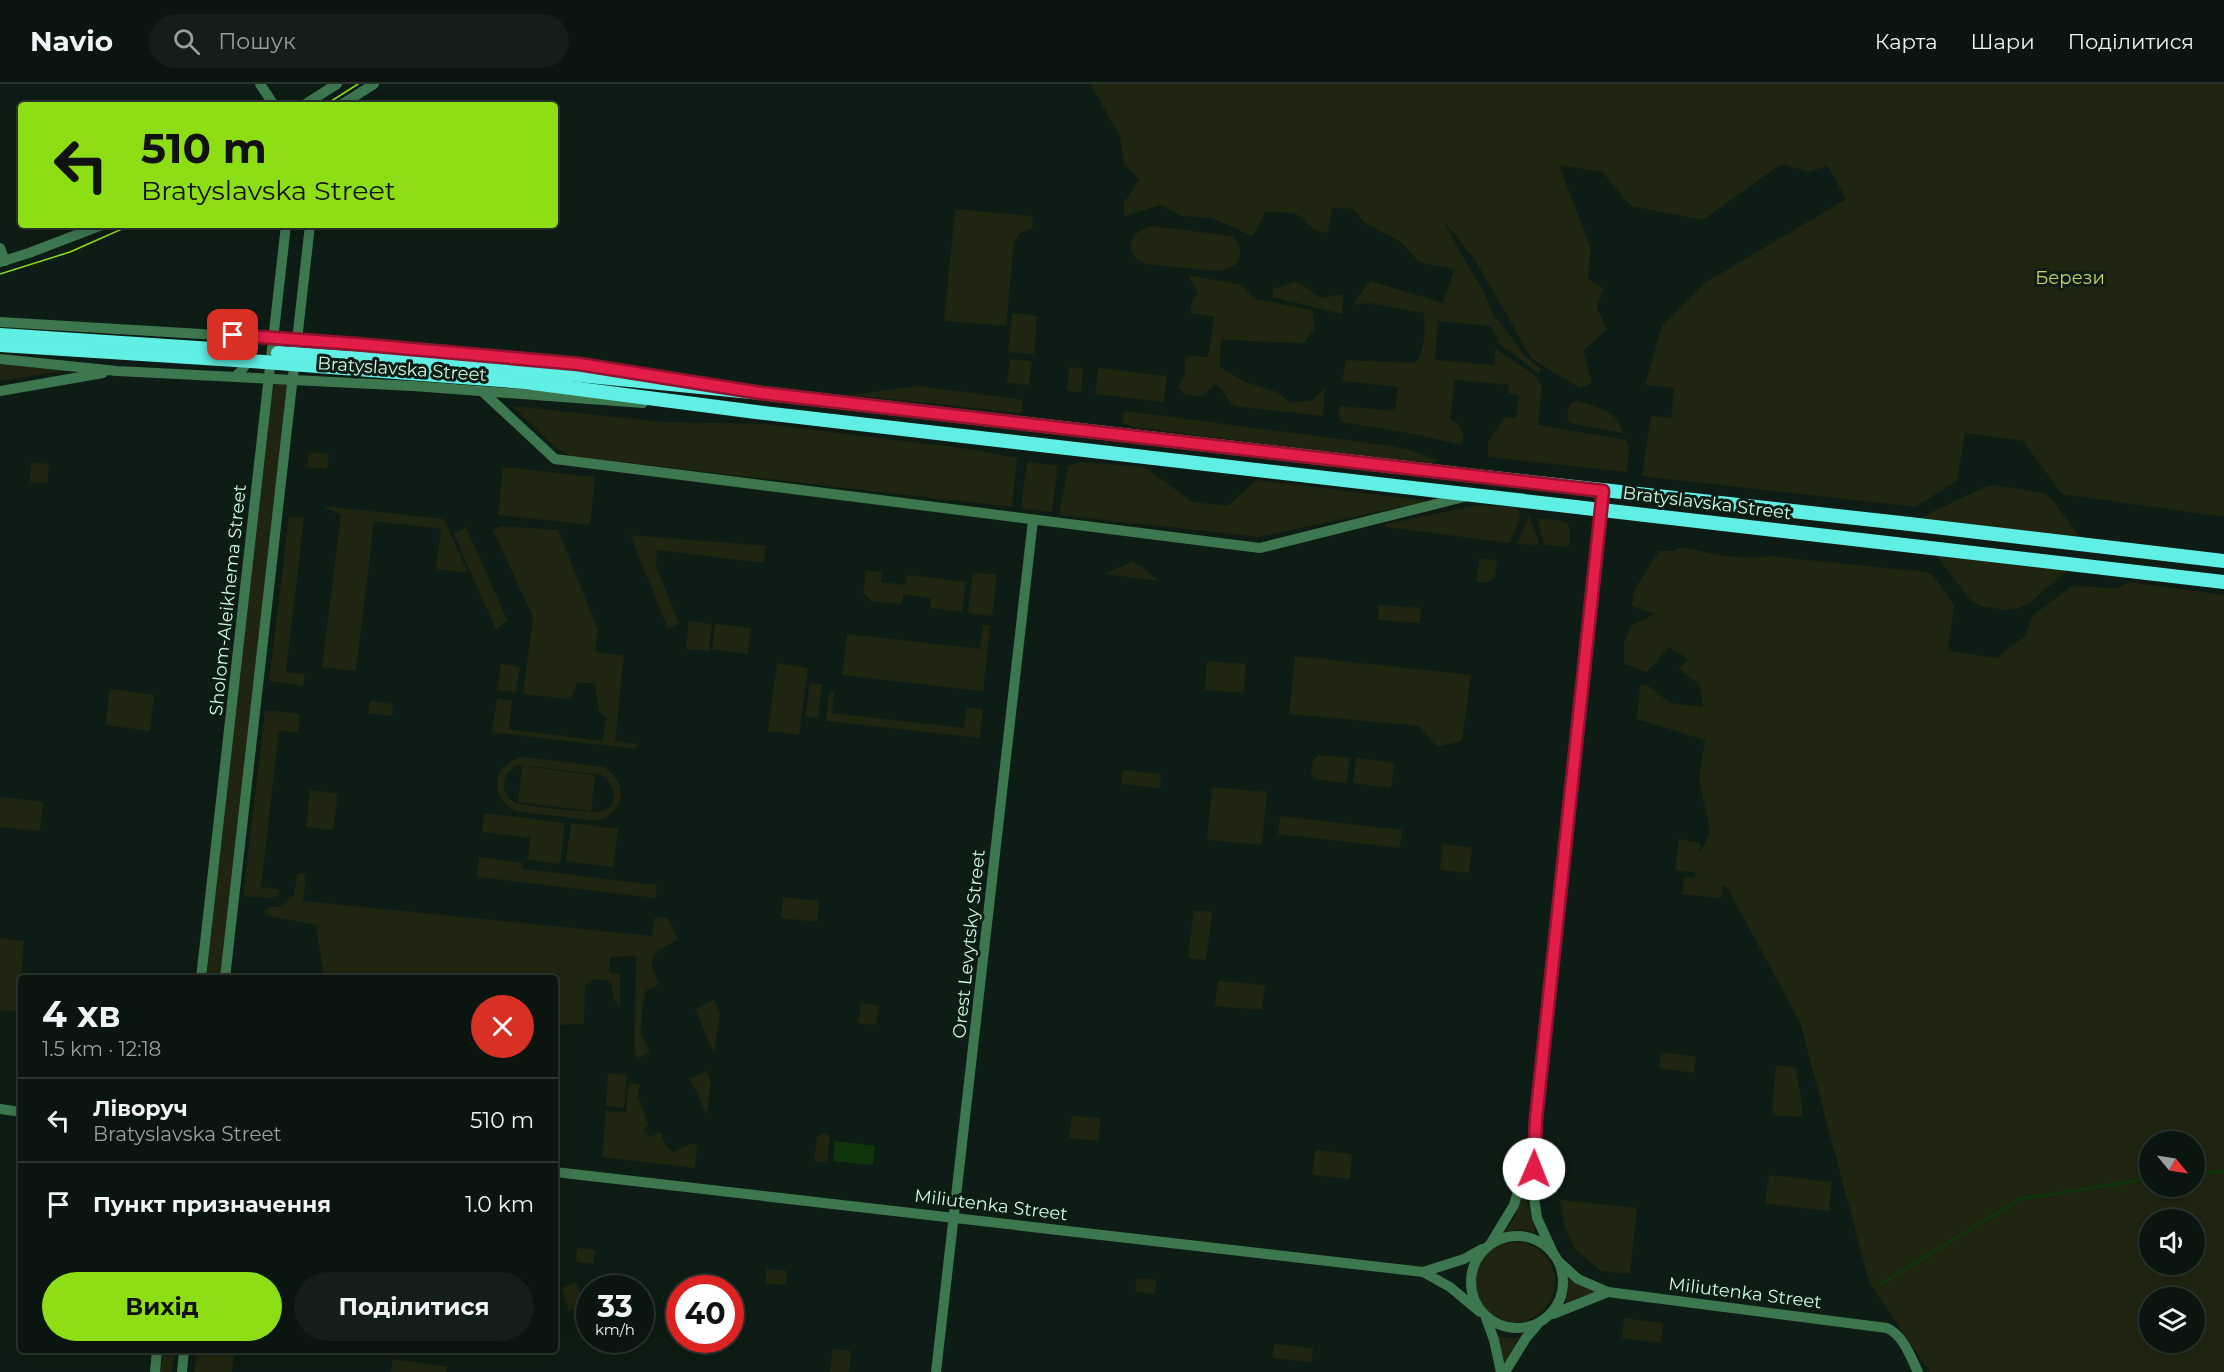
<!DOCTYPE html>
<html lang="uk">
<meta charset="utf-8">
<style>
:root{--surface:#0a150f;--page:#131e18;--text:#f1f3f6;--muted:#999f9e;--line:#2a342f;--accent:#8ede16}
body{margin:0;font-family:Montserrat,sans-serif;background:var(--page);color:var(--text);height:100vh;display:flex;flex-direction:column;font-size:22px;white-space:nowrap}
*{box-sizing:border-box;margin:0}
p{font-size:20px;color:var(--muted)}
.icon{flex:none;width:33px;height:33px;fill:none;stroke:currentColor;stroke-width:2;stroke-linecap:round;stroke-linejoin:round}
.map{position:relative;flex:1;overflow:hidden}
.sheet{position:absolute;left:18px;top:891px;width:540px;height:378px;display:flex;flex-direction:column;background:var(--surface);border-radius:6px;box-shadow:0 3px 15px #0003,0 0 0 2px var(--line)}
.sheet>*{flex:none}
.guide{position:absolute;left:18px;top:18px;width:540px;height:126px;border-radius:6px;box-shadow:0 3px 15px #0003,0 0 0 2px var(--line);background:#8ede16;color:#111;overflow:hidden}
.needle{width:39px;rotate:120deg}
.fabs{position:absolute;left:2139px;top:1047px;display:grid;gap:12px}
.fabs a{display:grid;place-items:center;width:66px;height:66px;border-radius:50%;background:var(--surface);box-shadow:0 3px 15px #0003,0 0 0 2px var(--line);font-size:30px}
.speed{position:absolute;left:576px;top:1191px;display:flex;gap:12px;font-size:30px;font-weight:700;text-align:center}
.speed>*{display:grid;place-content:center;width:78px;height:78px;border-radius:50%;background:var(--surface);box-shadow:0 3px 15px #0003,0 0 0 2px var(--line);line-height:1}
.speed small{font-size:15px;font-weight:400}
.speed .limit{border:9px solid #d22;background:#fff;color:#111}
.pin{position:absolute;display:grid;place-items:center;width:51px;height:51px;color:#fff;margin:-26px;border-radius:12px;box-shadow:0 3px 9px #0006}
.me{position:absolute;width:66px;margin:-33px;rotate:1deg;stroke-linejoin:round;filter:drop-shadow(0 0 4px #0008)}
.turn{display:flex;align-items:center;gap:21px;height:126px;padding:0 24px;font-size:27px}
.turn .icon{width:78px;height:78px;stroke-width:2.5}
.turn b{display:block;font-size:42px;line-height:51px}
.round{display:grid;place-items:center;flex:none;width:63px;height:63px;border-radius:32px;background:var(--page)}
.head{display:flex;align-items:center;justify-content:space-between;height:102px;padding:0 24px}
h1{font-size:36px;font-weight:700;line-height:45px}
.cta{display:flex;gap:12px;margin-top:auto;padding:12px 24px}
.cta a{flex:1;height:69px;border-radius:36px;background:var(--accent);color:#111;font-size:24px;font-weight:700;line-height:69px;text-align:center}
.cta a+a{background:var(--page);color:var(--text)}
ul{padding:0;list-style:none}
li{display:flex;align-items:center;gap:18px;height:84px;padding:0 24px;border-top:2px solid var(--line)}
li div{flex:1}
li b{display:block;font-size:22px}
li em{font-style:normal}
header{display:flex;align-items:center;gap:36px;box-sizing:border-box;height:84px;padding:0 30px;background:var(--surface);border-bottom:2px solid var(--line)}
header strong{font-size:28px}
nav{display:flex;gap:33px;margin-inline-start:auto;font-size:21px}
.search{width:420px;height:54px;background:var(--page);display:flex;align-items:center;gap:15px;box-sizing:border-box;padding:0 21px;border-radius:33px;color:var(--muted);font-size:22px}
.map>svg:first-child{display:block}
</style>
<header>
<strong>Navio</strong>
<div class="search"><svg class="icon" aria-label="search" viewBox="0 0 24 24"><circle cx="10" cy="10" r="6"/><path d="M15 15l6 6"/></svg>Пошук</div>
<nav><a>Карта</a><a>Шари</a><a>Поділитися</a></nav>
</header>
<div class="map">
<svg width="2224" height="1288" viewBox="0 0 2224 1288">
<rect width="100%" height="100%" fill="#0d1c14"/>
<g fill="#202511" fill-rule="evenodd">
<path d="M1090,0H2224V433L2062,410L2023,357L1965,349L1957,397L1915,423L1642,392L1651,332L1671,334L1674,304L1645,301L1662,242L1705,199L1846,115L1828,82L1809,88L1781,80L1703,136L1631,122L1602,88L1559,81L1591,165L1588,194L1603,204L1597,224L1607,245L1583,267L1592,299L1580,304L1532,275L1475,176L1444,137L1468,182L1484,207L1494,234L1498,236L1526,273L1541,284L1539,290L1497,258L1498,255L1490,242L1438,237L1435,276L1494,281L1496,265L1537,293L1542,302L1538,341L1626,356L1629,365L1627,388L1488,373V358L1505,333L1516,334L1519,312L1509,310V301L1455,296L1450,335C1461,341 1468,350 1460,361L1414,350L1341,338L1338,326L1340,322L1395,327L1398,303L1342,297L1346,276L1415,279C1426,266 1425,245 1424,229L1369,219L1353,221L1370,197L1443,219L1453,190V185L1419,178L1401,158L1365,139L1351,123L1348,125L1332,124L1328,149L1316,147L1295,129L1266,128L1252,152L1212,134L1181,132L1161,121L1124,132V119L1139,95L1124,80L1120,52Z"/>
<path d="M955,125L1033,132L1032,144L1019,150L1014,159L1006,242L944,237Z"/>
<path d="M1152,142L1232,152C1248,169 1239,186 1217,187L1145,180C1121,169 1129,147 1152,142Z"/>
<path d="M1188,191L1242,201L1254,215L1312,226L1315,245L1304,259L1221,256L1220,283L1245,298L1277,308L1291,319L1313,316L1325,303L1323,332L1234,322L1216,300L1200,313L1185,310L1178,303L1185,290V276L1189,272L1208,273L1214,233L1190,229L1193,214L1198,210Z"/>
<path d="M1297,197L1320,214L1344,210L1342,230L1273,213V205Z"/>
<path d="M1012,229L1037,232L1034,270L1008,268Z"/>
<path d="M1010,275L1032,277L1029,301L1007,299Z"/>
<path d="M0,281L68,286L0,297Z"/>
<path d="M1069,283L1083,284L1081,308L1067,307Z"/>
<path d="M1098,284L1167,292L1164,318L1095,310Z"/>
<path d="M268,295L293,296L223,894H207L217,748Z"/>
<path d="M917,302L1023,316L1021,329L851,311Z"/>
<path d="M1577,317C1597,323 1618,326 1623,349L1569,339L1567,334L1570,319Z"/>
<path d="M512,322L663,338L767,340L969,365L1017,374L1012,423L570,372L555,363Z"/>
<path d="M1126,327L1384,361L1410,366L1439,377L1423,380L1133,343L1123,339L1122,333Z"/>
<path d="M309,368L329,370L327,385L307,383Z"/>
<path d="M31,378L49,380L47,399L30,398Z"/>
<path d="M1027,378L1058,382L1052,428L1021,424Z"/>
<path d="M1079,378L1145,383L1192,418L1228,422L1256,396L1429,417L1258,453L1059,431L1068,382Z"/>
<path d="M503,383L595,393L590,441L498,431Z"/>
<path d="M1994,401L2044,409L2051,414L2081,454L1917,435L1985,403Z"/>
<path d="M1478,421L1518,424L1520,434L1510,459L1385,443L1386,440Z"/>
<path d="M322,422L444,435L468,489L436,485L441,445L374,437L356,587L322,583L341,431Z"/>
<path d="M1529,432L1540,461L1517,460Z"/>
<path d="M289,433L304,434L286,588L305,590L303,602L269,597Z"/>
<path d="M1537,434C1565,438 1573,432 1569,463L1544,461Z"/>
<path d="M500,442L558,446L598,546L595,568L624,571L615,657L637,660L636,665L492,648L497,615L512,616L509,645L602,657L606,635L599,627L595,599H577L571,615L523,610L533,533L493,446Z"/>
<path d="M466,443L507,536L496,546L454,450Z"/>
<path d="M630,451L766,462L764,479L657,466L656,482L679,540L668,545Z"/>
<path d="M1681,463C1706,468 1743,478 1768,472L1926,488L1933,491L1954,521L1948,567L1997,574L2026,551L2032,532L2072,502L2117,504L2129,498L2224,511V1288H1930L1869,1198L1800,938L1727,803L1723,802L1721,814L1682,810L1684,793L1697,794L1693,788L1675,786L1679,755L1700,759V769L1710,748L1699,695L1705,656L1637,635L1640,602L1646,600L1670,619L1703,623L1700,601L1679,585L1688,575L1669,563L1647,588L1624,580V559L1631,542L1654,530L1632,522L1634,506L1659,467H1672ZM2150,1058H2194V1102H2150ZM2150,1136H2194V1180H2150ZM2150,1214H2194V1258H2150Z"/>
<path d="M1936,471L2068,486L2027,521L2016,525L2004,526L1981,522L1971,517Z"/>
<path d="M1480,474L1497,477L1495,493L1486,499L1476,497Z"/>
<path d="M1133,477L1159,497L1105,490Z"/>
<path d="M866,486L881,488V498L905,501L907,491L966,498L962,528L930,524L931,514L903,510L902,520L871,517L863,508Z"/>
<path d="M973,488L997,491L992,532L968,529Z"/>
<path d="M1379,521L1421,524L1420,539L1378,536Z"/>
<path d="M689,537L712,540L709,567L686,565Z"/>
<path d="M715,540L751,544L748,570L712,565Z"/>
<path d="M983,541L990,542L983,607L842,591L847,550L980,565Z"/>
<path d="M1295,572L1471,591L1462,657L1437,663L1419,642L1289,630Z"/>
<path d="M1207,577L1246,580L1244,609L1205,606Z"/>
<path d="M777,579L808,584L799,651L768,647Z"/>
<path d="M501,580L520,583L516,608L497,606Z"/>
<path d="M810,599L822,600L818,634L805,632Z"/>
<path d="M110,605L154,611L150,647L105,641Z"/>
<path d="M829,608L834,609L832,629L964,644L967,624L983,625L980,654L826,637Z"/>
<path d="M370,617L393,620L392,632L368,629Z"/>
<path d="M265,626L300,630L298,648L279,647L261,803L280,806L278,812L270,814L243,812Z"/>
<path d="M1319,671L1350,674L1347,699L1318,696L1311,690L1313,677Z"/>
<path d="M522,673L604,683C629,699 626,728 597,737L515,727C488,712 492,681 522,673ZM518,681L598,690C615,696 622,721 601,727C593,730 522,722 514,718C509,715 505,709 504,703C503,693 509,686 518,681Z"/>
<path d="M1356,674L1394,679L1391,704L1353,699Z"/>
<path d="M522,682L595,691L591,727L518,718Z"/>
<path d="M1123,686L1161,690L1160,704L1121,700Z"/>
<path d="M1212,703L1267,708L1262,761L1207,756Z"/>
<path d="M310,706L338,710L333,746L306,743Z"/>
<path d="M0,713L43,718L40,747L0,743Z"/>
<path d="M484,729L565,739L560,780L528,776L530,754L482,748Z"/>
<path d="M1280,732L1402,746L1400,764L1278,750Z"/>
<path d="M571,739L618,745L613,783L566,777Z"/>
<path d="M1443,760L1472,763L1469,789L1440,786Z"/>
<path d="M479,773L523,779L522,785L657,801L656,814L477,793Z"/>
<path d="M297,790H306L303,817L652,852L655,833L668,835L678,855C653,870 645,871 659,900L646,907L642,925L641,950L650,968L638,974L634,969L636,872L610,873L609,888L620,890V922L614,915L611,897L593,895L585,902L584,940L555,941V894H324L316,841L269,832L264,827L270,823H280L294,811Z"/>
<path d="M783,813L819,817L817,838L781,834Z"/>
<path d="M1194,826L1212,828L1206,876L1188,874Z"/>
<path d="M0,854L24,857L18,928L0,926Z"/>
<path d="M1218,897L1265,901L1262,926L1215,922Z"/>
<path d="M714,916L720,930L714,969L695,925Z"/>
<path d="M861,919L879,922L876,941L858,939Z"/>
<path d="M1661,968L1696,973L1694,989L1659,984Z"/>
<path d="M1776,981L1796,984L1802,1021V1033L1772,1031Z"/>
<path d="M706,987L711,996L707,1031L690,995Z"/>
<path d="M608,989L627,991L624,1024L606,1022Z"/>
<path d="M628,999L640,1001L638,1012L648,1040L643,1046L650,1053L660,1048L667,1063L674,1068L690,1060H697L695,1084L602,1073L606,1027L626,1028Z"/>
<path d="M1072,1031L1101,1035L1098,1057L1069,1054Z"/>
<path d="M822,1049L830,1051L827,1079L814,1077L817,1053Z"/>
<path d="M1315,1066L1352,1070L1350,1095L1312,1091Z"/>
<path d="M1769,1091L1832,1098L1829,1127L1765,1119Z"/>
<path d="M1524,1107L1536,1149L1519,1145L1505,1148L1515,1132Z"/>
<path d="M1560,1116L1637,1124L1630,1190L1601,1187L1575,1165L1564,1141Z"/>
<circle cx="1515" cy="1198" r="40"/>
<path d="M577,1164L595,1166L593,1180L576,1178Z"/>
<path d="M767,1185L787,1187L786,1201L765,1200Z"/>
<path d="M1567,1192L1582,1202L1600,1209L1583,1212L1565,1219L1568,1205Z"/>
<path d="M1137,1194L1156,1196L1155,1210L1135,1208Z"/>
<path d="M576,1198L585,1222L569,1227L561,1204Z"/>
<path d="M1624,1234L1663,1239L1661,1259L1622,1254Z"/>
<path d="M1496,1251L1507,1254L1519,1253L1505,1282Z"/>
<path d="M1274,1260L1313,1264L1312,1278L1272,1274Z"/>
<path d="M833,1265L851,1267L849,1288H830Z"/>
<path d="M163,1266H175L172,1288H160Z"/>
<path d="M197,1266H235L232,1288H194Z"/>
<path d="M392,1275L447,1283L446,1288H391Z"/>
</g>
<path fill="#10350d" d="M835,1057L875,1062L873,1081L833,1077Z"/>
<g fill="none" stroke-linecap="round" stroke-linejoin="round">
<g stroke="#10350d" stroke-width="3">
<path d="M2194,1091L2224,1087"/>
<path d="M1881,1200L2020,1115L2150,1095"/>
</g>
<g stroke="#3d7750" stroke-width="10">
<path d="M260,0L274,21"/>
<path d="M304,21L337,0"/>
<path d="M341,21L374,0"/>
<path d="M0,164L5,177"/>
<path d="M0,178L29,169L102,141"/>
<path d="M0,238L334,258L579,280L663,293"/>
<path d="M234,251C256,262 251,279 235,293"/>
<path d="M0,275L117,287L413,302L643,319"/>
<path d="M0,307L103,289"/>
<path d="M483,308L555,375L1260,464L1468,412"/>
<path d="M201,894L286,141"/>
<path d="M225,894L310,141"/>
<path d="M0,1025L21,1028"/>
<path d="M555,1088L1423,1188L1450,1203L1480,1228"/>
<circle cx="1517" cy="1198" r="46"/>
<path d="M1491,1159L1514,1121L1530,1066"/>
<path d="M1554,1171L1537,1134L1534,1114V1048L1603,407"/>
<path d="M1559,1178L1578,1195L1608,1208L1887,1244C1904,1252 1910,1272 1918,1288"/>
<path d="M1423,1188L1464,1175L1482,1165"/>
<path d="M1553,1230L1608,1208"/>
<path d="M1486,1234L1494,1256L1501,1288"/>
<path d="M155,1288L157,1266"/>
<path d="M182,1288L184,1266"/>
<path d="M936,1288L1033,436"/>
<path d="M1505,1288L1526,1254L1537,1241"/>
</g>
<g stroke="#5fefe4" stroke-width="14">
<path d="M0,251L213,265"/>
<path d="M0,261L251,277L525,298L756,328L2224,498"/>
<path d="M278,269L528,286L761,309L1467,391L1901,439L2224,477"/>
</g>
<g stroke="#8ede16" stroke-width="1.5">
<path d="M325,21L358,0"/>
<path d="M0,190L70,168L131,141"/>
</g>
</g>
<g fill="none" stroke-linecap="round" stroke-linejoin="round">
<defs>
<path id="route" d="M233,251L356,260L579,280L761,309L1603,407L1536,1035L1534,1085"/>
</defs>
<use href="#route" stroke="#92132f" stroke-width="15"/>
<use href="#route" stroke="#e11d48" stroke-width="10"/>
</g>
<g text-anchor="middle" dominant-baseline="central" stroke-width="6" stroke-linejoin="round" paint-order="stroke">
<g font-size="18" fill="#cdd261" stroke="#0d1c14">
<text x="2070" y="194">Берези</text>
</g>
<g font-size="18" fill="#cdfae0" stroke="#0d1c14">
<text transform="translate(402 285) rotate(4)">Bratyslavska Street</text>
<text transform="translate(1707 419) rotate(7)">Bratyslavska Street</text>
<text transform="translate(228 516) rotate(-84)">Sholom-Aleikhema Street</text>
<text transform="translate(969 860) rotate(-84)">Orest Levytsky Street</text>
<text transform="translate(991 1121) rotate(7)">Miliutenka Street</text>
<text transform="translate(1745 1209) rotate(7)">Miliutenka Street</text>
</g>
</g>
</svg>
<div class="fabs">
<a><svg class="needle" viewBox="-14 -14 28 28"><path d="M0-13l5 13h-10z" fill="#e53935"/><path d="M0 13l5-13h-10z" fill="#999f9e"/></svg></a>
<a><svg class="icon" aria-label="sound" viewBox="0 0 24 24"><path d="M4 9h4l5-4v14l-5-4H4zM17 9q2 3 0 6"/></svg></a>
<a><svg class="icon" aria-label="layers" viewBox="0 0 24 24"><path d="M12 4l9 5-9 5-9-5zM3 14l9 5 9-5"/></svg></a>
</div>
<div class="speed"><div>33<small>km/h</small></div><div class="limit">40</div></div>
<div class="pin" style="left:233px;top:251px;background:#d93025"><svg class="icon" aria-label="arrive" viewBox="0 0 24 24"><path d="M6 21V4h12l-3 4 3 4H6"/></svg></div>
<svg class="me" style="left:1534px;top:1085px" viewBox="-20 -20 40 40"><circle r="19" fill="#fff"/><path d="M0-13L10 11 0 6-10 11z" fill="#e11d48"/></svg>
<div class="guide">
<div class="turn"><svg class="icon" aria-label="left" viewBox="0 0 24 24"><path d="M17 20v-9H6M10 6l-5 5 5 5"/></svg><div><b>510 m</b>Bratyslavska Street</div></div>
</div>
<section class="sheet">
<div class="head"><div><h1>4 хв</h1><p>1.5 km · 12:18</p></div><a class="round" style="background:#d93025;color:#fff"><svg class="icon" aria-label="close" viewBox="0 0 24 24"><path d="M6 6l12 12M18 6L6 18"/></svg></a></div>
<ul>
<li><svg class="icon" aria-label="left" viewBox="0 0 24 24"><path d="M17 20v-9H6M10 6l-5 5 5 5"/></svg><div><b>Ліворуч</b><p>Bratyslavska Street</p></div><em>510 m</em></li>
<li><svg class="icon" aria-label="arrive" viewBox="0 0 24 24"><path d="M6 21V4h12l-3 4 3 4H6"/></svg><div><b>Пункт призначення</b></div><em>1.0 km</em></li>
</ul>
<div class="cta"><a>Вихід</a><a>Поділитися</a></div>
</section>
</div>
